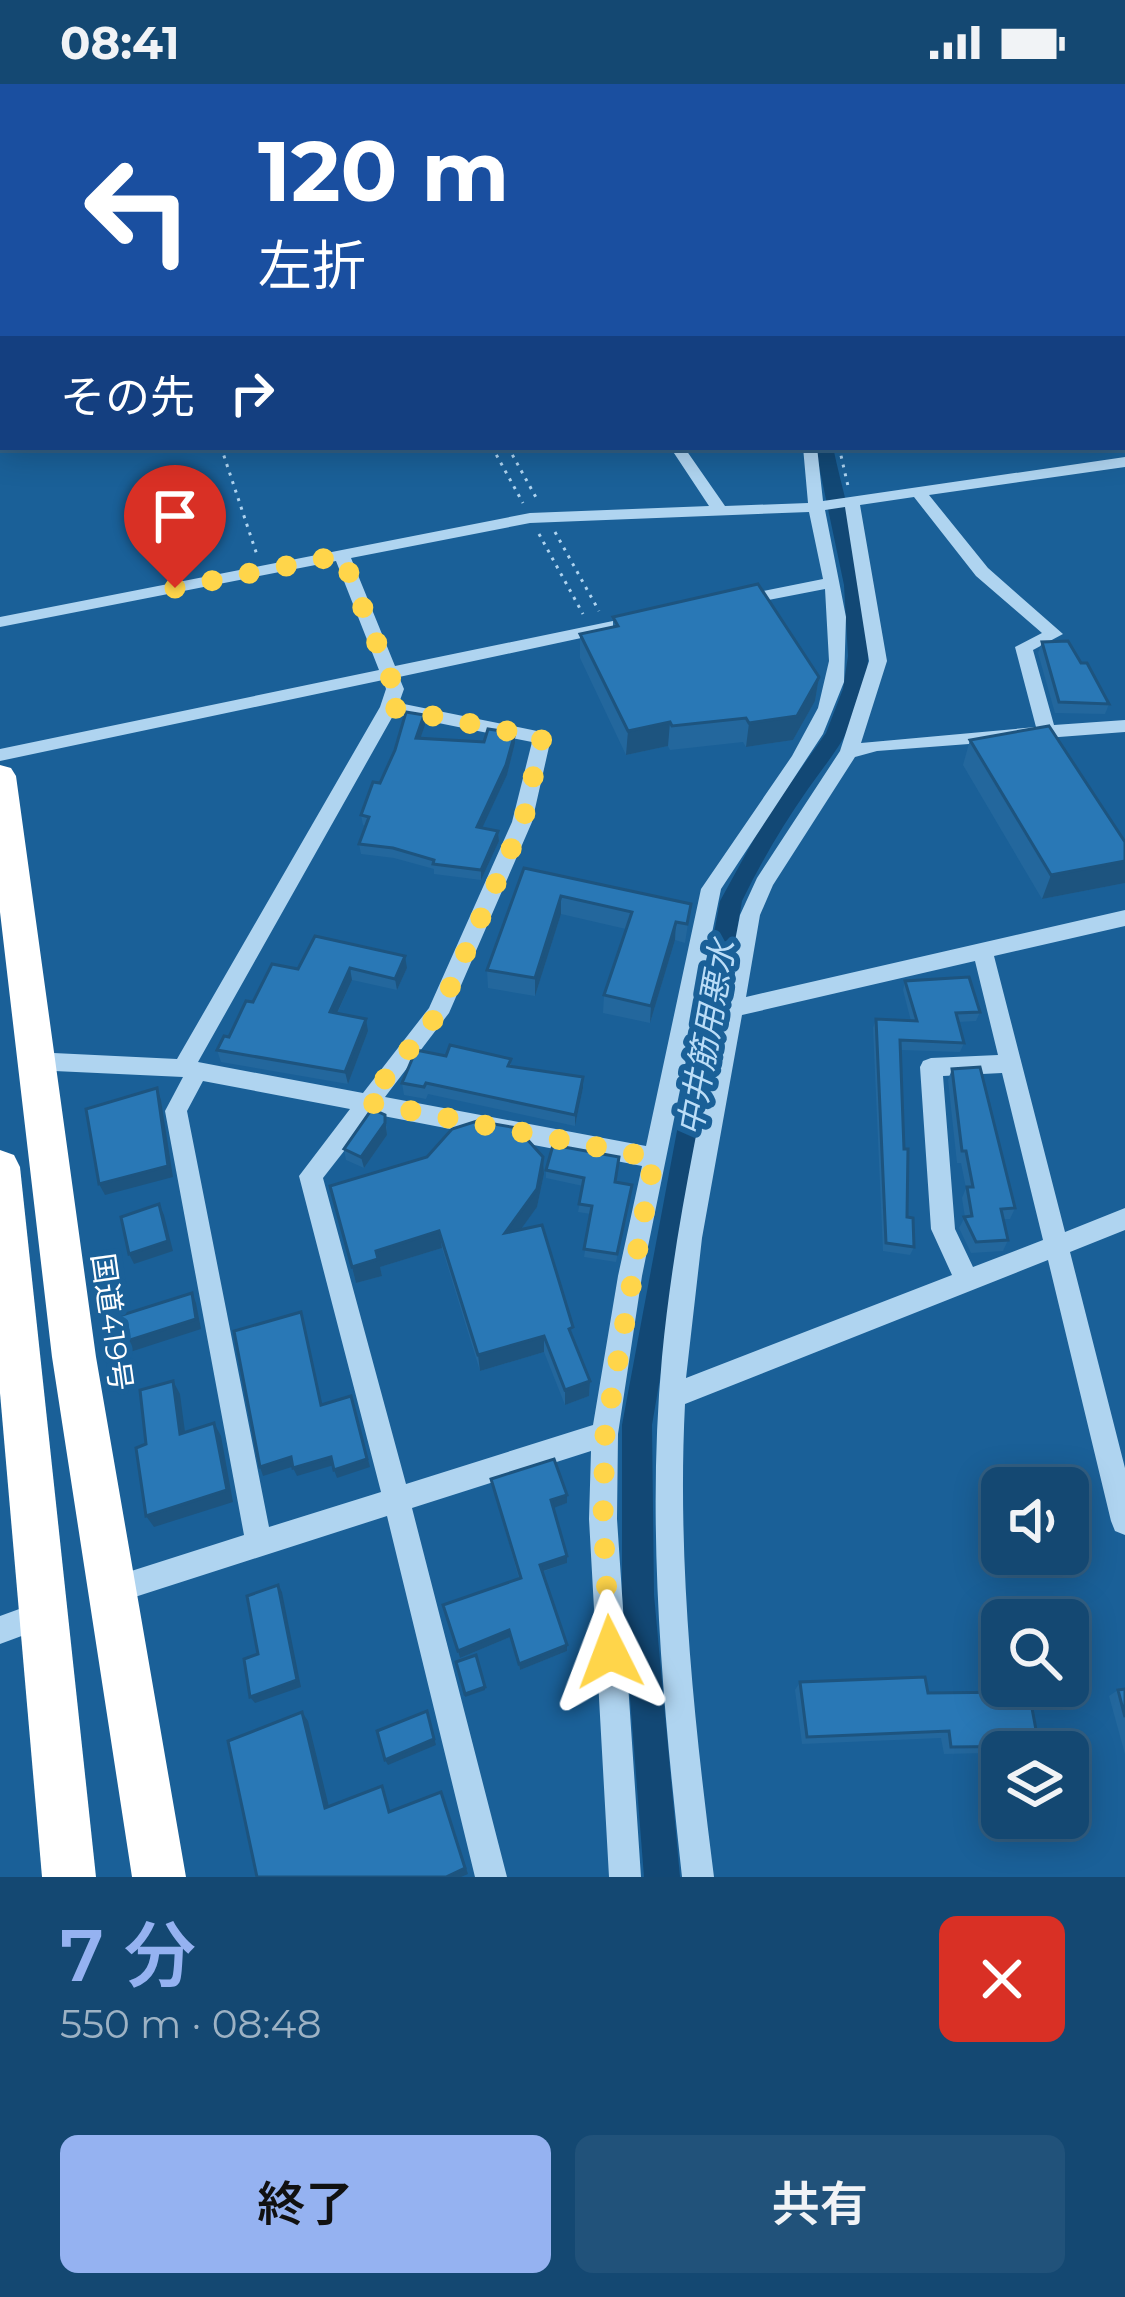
<!DOCTYPE html>
<html lang="ja">
<meta charset="utf-8">
<style>
:root{--surface:#144872;--page:#21527a;--text:#f1f3f6;--muted:#9db2c4;--line:#336084;--accent:#95b2f1}
body{margin:0;font-family:Montserrat,"Noto Sans JP",sans-serif;background:var(--page);color:var(--text);height:100vh;display:flex;flex-direction:column;font-size:45px;white-space:nowrap}
*{box-sizing:border-box;margin:0}
p{font-size:39px;color:var(--muted)}
.icon{flex:none;width:66px;height:66px;fill:none;stroke:currentColor;stroke-width:2;stroke-linecap:round;stroke-linejoin:round}
.map{position:relative;height:1793px;overflow:hidden}
.details{display:flex;flex-direction:column;background:var(--surface);flex:1}
.details>*{flex:none}
.top-card{position:absolute;left:0px;top:0px;width:1125px;height:366px;box-shadow:0 6px 30px #0003,0 0 0 3px var(--line);background:#1a4fa0;color:#fff;overflow:hidden}
.buttons{position:absolute;left:981px;top:1383px;display:grid;gap:24px}
.buttons a{display:grid;place-items:center;width:108px;height:108px;border-radius:18px;background:var(--surface);box-shadow:0 6px 30px #0003,0 0 0 3px var(--line);font-size:60px}
.pin{position:absolute;display:grid;place-items:center;width:102px;height:102px;color:#fff;margin:-123px -51px;border-radius:50% 50% 50% 0;rotate:-45deg;box-shadow:0 0 12px #0007}
.pin .icon{rotate:45deg}
.me{position:absolute;width:132px;margin:-66px;rotate:357deg;stroke-linejoin:round;filter:drop-shadow(0 0 9px #0008)}
.turn{display:flex;align-items:center;gap:42px;height:252px;padding:0 60px;font-size:54px}
.turn .icon{width:156px;height:156px;stroke-width:2.5}
.turn b{display:block;font-size:84px;line-height:102px}
.then{display:flex;align-items:center;height:114px;padding:0 60px;background:#0003;gap:24px;font-size:45px}
.round{display:grid;place-items:center;flex:none;width:126px;height:126px;border-radius:18px;background:var(--page)}
.headline{display:flex;align-items:center;justify-content:space-between;height:204px;padding:0 60px}
h1{font-size:72px;font-weight:600;line-height:90px;color:var(--accent)}
.button{display:flex;gap:24px;margin-top:auto;padding:24px 60px}
.button a{flex:1;height:138px;border-radius:18px;background:var(--accent);color:#111;font-size:48px;font-weight:600;line-height:138px;text-align:center}
.button a+a{background:var(--page);color:var(--text)}
.status{display:flex;justify-content:space-between;align-items:center;height:84px;padding:0 60px;background:var(--surface);direction:ltr}
.status svg{height:33px;fill:currentColor}
.map>svg:first-child{display:block}
</style>
<div class="status"><b>08:41</b><svg viewBox="0 0 49 12"><path d="M0 12V9h3v3zM5 12V6h3v6zM10 12V3h3v9zM15 12V0h3v12zM26 1h20v11H26zM47 4h2v5h-2z"/></svg></div>
<div class="map">
<svg width="1125" height="1793" viewBox="0 0 1125 1793">
<rect width="100%" height="100%" fill="#1a6098"/>
<g fill="none" stroke-linecap="round" stroke-linejoin="round">
<g fill="#124875" fill-rule="evenodd">
<path d="M499,0H511L513,3H501Z"/>
<path d="M815,363H833C851,449 894,559 849,644C838,666 822,685 808,705C783,741 761,778 742,817L652,1341L654,1511L680,1793H644L622,1511V1341L720,817L765,735L826,649L843,605L848,572L844,501Z"/>
</g>
<g stroke="#afd4f0" stroke-width="3" stroke-dasharray="3 6" stroke-linecap="butt">
<path d="M623,0L627,3"/>
<path d="M734,0L738,3"/>
<path d="M901,0L905,3"/>
<path d="M221,363L257,471"/>
<path d="M492,363L523,419"/>
<path d="M508,363L538,417"/>
<path d="M839,363L848,402"/>
<path d="M555,448L599,527"/>
<path d="M539,450L583,530"/>
</g>
<g fill="#afd4f0" fill-rule="evenodd">
<path d="M477,0H487L488,3H478Z"/>
<rect x="0" y="261" width="3" height="8"/>
<path d="M670,363H684L725,422L808,419L803,363H817L823,417L1125,373V383L929,411L988,484L1063,550L1033,566L1054,641L1125,636V648L877,667L855,673L773,801L760,831L746,913L1125,826V842L994,872L1065,1148L1125,1124V1146L1070,1168L1125,1384V1451L1115,1447L1111,1437L1048,1176L685,1320C677,1478 694,1636 714,1793H682C663,1621 646,1446 662,1273C676,1124 713,978 740,831L757,794L840,667L869,577L845,423L825,426L846,533L844,598L823,650L721,805L642,1192L618,1350L617,1435L641,1793H609L589,1435L591,1367L412,1424L507,1793H475L387,1432L110,1521L100,1517L96,1507L100,1497L244,1451L165,1027L183,993L33,986L25,983L22,977L25,971L33,968L177,975L380,623L386,605L383,596L0,677V665L379,586L336,477L0,543V533L530,429L709,422ZM914,413L976,492L1042,549L1015,563L1036,643L861,659L887,577L860,421ZM809,428L823,495L738,512L730,517L738,522L825,505L829,577L818,624L792,672L701,805L646,1062L385,1013L449,929L532,738L551,654L542,648L399,619L404,605L399,593L637,542L645,537L637,532L395,582L351,474L530,439ZM394,630L532,658L512,738L429,924L363,1009L198,978ZM975,877L998,971L931,974L923,977L920,983L931,1145L952,1191L686,1294L702,1154L742,931ZM1002,989L1043,1156L973,1183L955,1145L943,992ZM203,997L350,1025L299,1092L381,1408L269,1443L187,1027ZM373,1030L642,1082L618,1192L593,1341L406,1400L323,1094Z"/>
<path d="M44,1516L54,1520L58,1530L54,1540L0,1560V1532Z"/>
</g>
<g fill="#f8fcff" fill-rule="evenodd">
<path d="M545,0H599L543,3Z"/>
<rect x="0" y="41" width="3" height="10"/>
</g>
<g fill="#fff" fill-rule="evenodd">
<path d="M0,681L11,684L16,692L96,1273L186,1793H132L52,1273L0,828Z"/>
<path d="M0,1066L14,1071L20,1083L96,1793H42L0,1309Z"/>
</g>
</g>
<g fill="#23679d">
<path d="M613,533L819,593L815,617L793,656L746,663L743,658L670,666L668,662L626,671L580,574V550L613,543Z"/>
<path d="M1042,558L1081,579L1109,620L1105,630L1055,629L1038,569Z"/>
<path d="M425,641L420,654L515,659L507,691L482,744L498,747L499,757L481,796L434,790V785L394,774L361,770L359,760L366,742L363,741L361,731L380,699Z"/>
<path d="M970,656L1125,799L1042,815L963,681Z"/>
<path d="M524,784L691,820L685,859L675,856L650,939L603,929L604,911L626,845L561,830L535,912L488,904L487,886Z"/>
<path d="M407,884L397,906L352,896L337,930L368,947L348,1000L221,978L217,966L229,953L253,918L298,885Z"/>
<path d="M905,897L980,928L976,937L958,938L964,959L960,968L901,966L907,1133L914,1163L910,1171L883,1167L873,944L876,935L911,937L903,906Z"/>
<path d="M446,972L511,975V982L583,993V1004L575,1042L428,1010L426,1015L404,1011L402,999Z"/>
<path d="M952,985L1015,1124L1010,1135H1004L1008,1156L1003,1167L971,1169L959,1144L965,1133L962,1114L966,1104L961,1079H957L948,996Z"/>
<path d="M387,1042V1051L364,1084L346,1076L344,1065Z"/>
<path d="M543,1073L544,1090L537,1123L521,1145L573,1254L590,1297L589,1312L565,1321L544,1268L480,1287L442,1164L380,1183L382,1192L356,1199L330,1102Z"/>
<path d="M619,1073L616,1098L632,1101L616,1178L584,1173L591,1130L578,1128L583,1102L546,1094V1086Z"/>
<path d="M491,1395L567,1411V1419L553,1424L567,1472V1479L542,1488L567,1567L520,1586L510,1553L460,1574L443,1521L519,1495Z"/>
<path d="M800,1598L928,1609L1039,1662L1031,1668L944,1670L941,1654L802,1660L795,1606Z"/>
<path d="M1125,1605V1670L1109,1612L1118,1606Z"/>
</g>
<g fill="#1d547f">
<path d="M819,593L815,617L793,656L746,663L749,639Z"/>
<path d="M424,631L425,641L417,664L416,654Z"/>
<path d="M670,638L668,662L626,671L628,647Z"/>
<path d="M515,649V659L507,691L478,753L477,743Z"/>
<path d="M498,747L499,757L481,796V786Z"/>
<path d="M1125,777V799L1042,815L1051,791Z"/>
<path d="M561,812V830L535,912V894Z"/>
<path d="M676,838L675,856L650,939L651,922Z"/>
<path d="M405,872L407,884L397,906L395,895Z"/>
<path d="M350,884L352,896L332,940L330,928Z"/>
<path d="M366,935L368,947L348,1000L345,988Z"/>
<path d="M583,993V1004L575,1042V1031Z"/>
<path d="M157,1004L161,1016L173,1093L105,1111L99,1100Z"/>
<path d="M385,1031L387,1051L364,1084L361,1073Z"/>
<path d="M543,1073L544,1090L537,1123L506,1166L505,1149Z"/>
<path d="M159,1120L164,1131L173,1167L134,1180L129,1170Z"/>
<path d="M439,1147L442,1164L380,1183L382,1192L356,1199L352,1183L376,1167Z"/>
<path d="M192,1209L196,1219L201,1245L130,1268L124,1258Z"/>
<path d="M544,1252V1268L480,1287L478,1271Z"/>
<path d="M173,1297L180,1310L187,1363L180,1350Z"/>
<path d="M590,1297L589,1312L565,1321V1306Z"/>
<path d="M354,1321L370,1383L337,1394L334,1386Z"/>
<path d="M214,1339L221,1352L233,1418L154,1443L146,1432Z"/>
<path d="M291,1373L295,1382L263,1392L260,1383Z"/>
<path d="M331,1373L334,1381L297,1392L293,1384Z"/>
<path d="M567,1411V1419L551,1425V1416Z"/>
<path d="M567,1472V1479L540,1488V1481Z"/>
<path d="M278,1501L282,1508L301,1603L255,1619L250,1613Z"/>
<path d="M509,1546L510,1553L460,1574L458,1567Z"/>
<path d="M567,1561V1567L520,1586L519,1580Z"/>
<path d="M485,1603V1606L465,1613V1610Z"/>
<path d="M427,1627L436,1661L388,1681L385,1676Z"/>
<path d="M302,1628L308,1637L331,1731L325,1724Z"/>
<path d="M444,1716L468,1790L461,1793H446Z"/>
</g>
<g fill="#2978b6" stroke="#1d547f" stroke-width="3">
<path d="M758,500L819,593L797,632L749,639L746,634L672,642L670,638L628,647L580,550L618,542L613,533Z"/>
<path d="M1068,557L1081,579H1087L1109,620L1059,618L1042,558Z"/>
<path d="M406,628L424,631L416,654L484,658L488,645L515,649L506,681L477,743L498,747L481,786L433,780L434,776L393,764L359,760L369,733L361,731L373,698L380,699L395,666Z"/>
<path d="M1049,642L1125,758V777L1051,791L970,656Z"/>
<path d="M524,784L691,820L687,840L676,838L651,922L604,911L632,828L561,812L535,894L487,886Z"/>
<path d="M315,852L405,872L395,895L350,884L330,928L366,935L345,988L217,966L224,952L229,953L246,917L253,918L272,880L298,885Z"/>
<path d="M969,893L980,928L956,929L964,959L900,956L904,1065H908L907,1133L913,1134L914,1163L886,1159L876,935L917,937L905,897Z"/>
<path d="M450,961L511,975L508,982L583,993L575,1031L426,999L424,1003L402,999L416,966L446,972Z"/>
<path d="M980,983L1015,1124L1001,1125L1008,1156L976,1158L964,1133L972,1132L967,1103H973L966,1067H962L952,985Z"/>
<path d="M157,1004L168,1082L99,1100L86,1025Z"/>
<path d="M372,1025L385,1031V1039L361,1073L344,1065Z"/>
<path d="M477,1037L517,1044L543,1073L537,1105L505,1149L542,1141L573,1243L569,1245L590,1297L565,1306L544,1252L478,1271L439,1147L376,1167L378,1175L352,1183L330,1102L427,1073L452,1045Z"/>
<path d="M553,1061L619,1073L615,1098L632,1101L617,1170L584,1165L592,1122L579,1120L584,1094L546,1086Z"/>
<path d="M159,1120L168,1157L129,1170L121,1133Z"/>
<path d="M192,1209L196,1235L124,1258L119,1232Z"/>
<path d="M301,1228L321,1321L351,1312L367,1375L334,1386L331,1373L293,1384L291,1373L260,1383L234,1247Z"/>
<path d="M173,1297L180,1350L214,1339L227,1406L146,1432L136,1364L146,1360L140,1306Z"/>
<path d="M554,1375L567,1411L551,1416L567,1472L540,1481L567,1561L519,1580L509,1546L458,1567L443,1521L521,1494L491,1395Z"/>
<path d="M278,1501L297,1596L250,1613L244,1575L258,1570L247,1512Z"/>
<path d="M476,1571L485,1603L465,1610L456,1578Z"/>
<path d="M925,1593L928,1609L1029,1608L1039,1662L951,1663L949,1647L807,1653L800,1598Z"/>
<path d="M1125,1605V1633L1118,1606Z"/>
<path d="M427,1627L434,1655L385,1676L377,1647Z"/>
<path d="M302,1628L325,1724L382,1702L389,1728L441,1708L465,1784L446,1793H257L228,1657Z"/>
</g>
<g fill="none" stroke-linecap="round" stroke-linejoin="round">
<path stroke="#ffd54a" stroke-width="21" stroke-dasharray="0 37.8" d="M175,504L342,471L395,605L389,623L542,654L523,738L439,929L366,1018L654,1074L605,1350L603,1435L610,1568"/>
</g>
<g text-anchor="middle" dominant-baseline="central" stroke-width="12" stroke-linejoin="round" paint-order="stroke">
<g font-size="30" fill="#fff" stroke="#1a6098">
<text transform="translate(112 1238) rotate(82)">国道419号</text>
</g>
<g font-size="33" font-style="italic" fill="#bbddf7" stroke="#1a6098">
<text transform="translate(706 954) rotate(-80)">中井筋用悪水</text>
</g>
</g>
</svg>
<div class="buttons">
<a><svg class="icon" aria-label="sound" viewBox="0 0 24 24"><path d="M4 9h4l5-4v14l-5-4H4zM17 9q2 3 0 6"/></svg></a>
<a><svg class="icon" aria-label="search" viewBox="0 0 24 24"><circle cx="10" cy="10" r="6"/><path d="M15 15l6 6"/></svg></a>
<a><svg class="icon" aria-label="layers" viewBox="0 0 24 24"><path d="M12 4l9 5-9 5-9-5zM3 14l9 5 9-5"/></svg></a>
</div>
<div class="pin" style="left:175px;top:504px;background:#d93025"><svg class="icon" aria-label="arrive" viewBox="0 0 24 24"><path d="M6 21V4h12l-3 4 3 4H6"/></svg></div>
<svg class="me" style="left:610px;top:1568px" viewBox="-20 -20 40 40"><path d="M0-17L14 15 0 8-14 15z" fill="#ffd54a" stroke="#fff" stroke-width="4"/></svg>
<div class="top-card">
<div class="turn"><svg class="icon" aria-label="left" viewBox="0 0 24 24"><path d="M17 20v-9H6M10 6l-5 5 5 5"/></svg><div><b>120 m</b>左折</div></div>
<div class="then">その先<svg class="icon" aria-label="right" viewBox="0 0 24 24"><path d="M7 20v-9h11M14 6l5 5-5 5"/></svg></div>
</div>
</div>
<section class="details">
<div class="headline"><div><h1>7 分</h1><p>550 m · 08:48</p></div><a class="round" style="background:#d93025;color:#fff"><svg class="icon" aria-label="close" viewBox="0 0 24 24"><path d="M6 6l12 12M18 6L6 18"/></svg></a></div>
<div class="button"><a>終了</a><a>共有</a></div>
</section>
